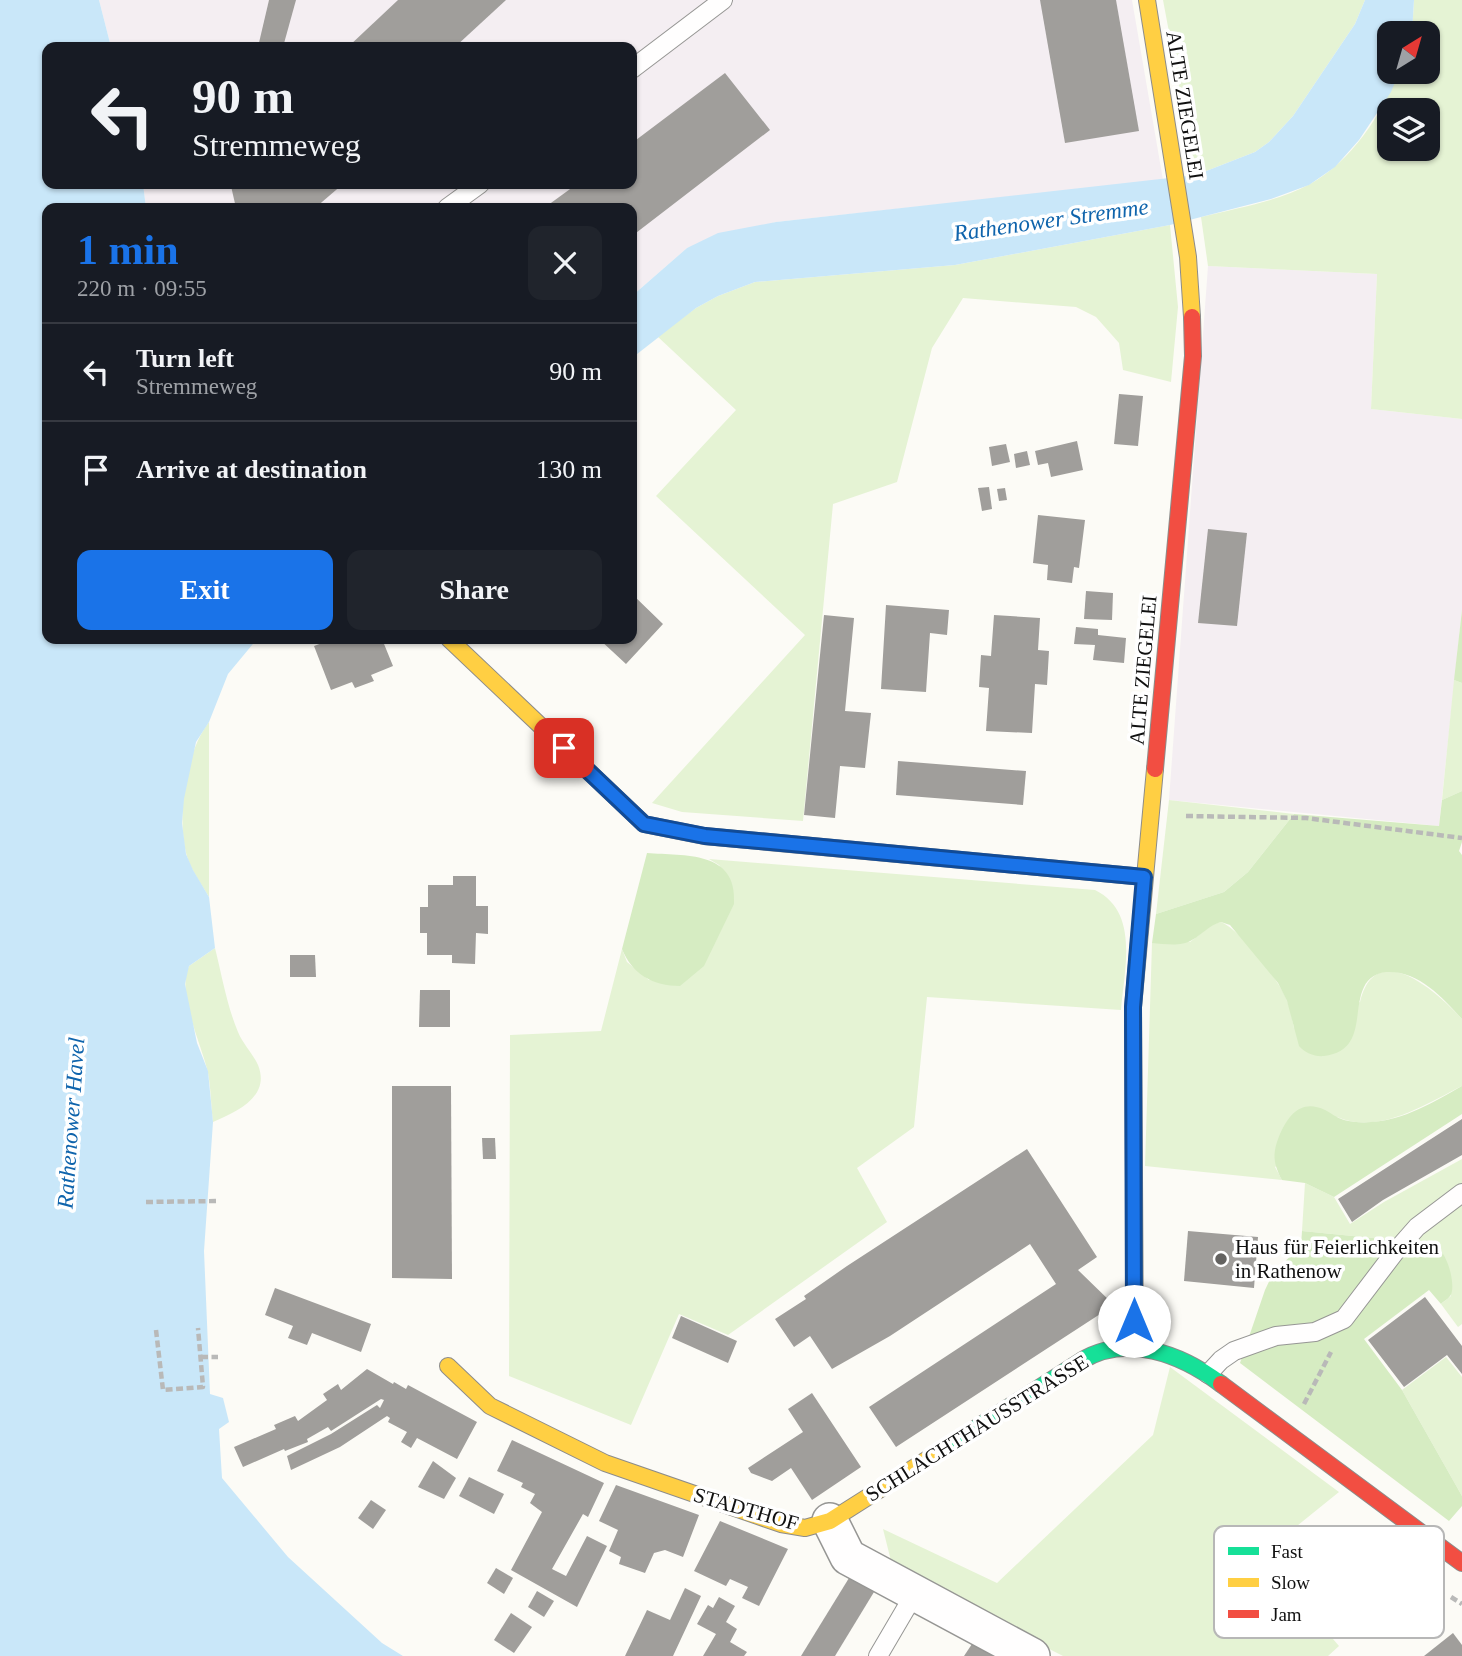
<!DOCTYPE html>
<meta charset="utf-8">
<style>
:root{--surface:#171b24;--page:#20242c;--text:#f1f3f6;--muted:#9ea1a6;--line:#363941;--accent:#1a73e8}
body{margin:0;font-family:Georgia,serif;background:var(--page);color:var(--text);height:100vh;display:flex;flex-direction:column;font-size:26px;white-space:nowrap}
*{box-sizing:border-box;margin:0}
p{font-size:23px;color:var(--muted)}
.icon{flex:none;width:38px;height:38px;fill:none;stroke:currentColor;stroke-width:2;stroke-linecap:round;stroke-linejoin:round}
.map{position:relative;flex:1;overflow:hidden}
.drawer{position:absolute;left:42px;top:203px;width:595px;height:441px;display:flex;flex-direction:column;background:var(--surface);border-radius:14px;box-shadow:0 2px 5px #0004}
.drawer>*{flex:none}
.hud{position:absolute;left:42px;top:42px;width:595px;height:147px;border-radius:14px;box-shadow:0 2px 5px #0004;background:#171b24;color:var(--text);overflow:hidden}
.needle{width:46px;rotate:37deg}
.fabs{position:absolute;left:1377px;top:21px;display:grid;gap:14px}
.fabs a{display:grid;place-items:center;width:63px;height:63px;border-radius:14px;background:var(--surface);box-shadow:0 2px 5px #0004;font-size:35px}
.pin{position:absolute;display:grid;place-items:center;width:60px;height:60px;color:#fff;margin:-30px;border-radius:14px;box-shadow:0 4px 10px #0006}
.me{position:absolute;width:77px;margin:-38px;rotate:0deg;stroke-linejoin:round;filter:drop-shadow(0 0 5px #0008)}
.turn{display:flex;align-items:center;gap:24px;height:147px;padding:0 35px;font-size:32px}
.turn .icon{width:91px;height:91px;stroke-width:2.5}
.turn b{display:block;font-size:49px;line-height:60px}
.round{display:grid;place-items:center;flex:none;width:74px;height:74px;border-radius:14px;background:var(--page)}
.headline{display:flex;align-items:center;justify-content:space-between;height:119px;padding:0 35px}
h1{font-size:42px;font-weight:800;line-height:52px;color:var(--accent)}
.button{display:flex;gap:14px;margin-top:auto;padding:14px 35px}
.button a{flex:1;height:80px;border-radius:14px;background:var(--accent);color:#fff;font-size:28px;font-weight:800;line-height:80px;text-align:center}
.button a+a{background:var(--page);color:var(--text)}
ul{padding:0;list-style:none}
li{display:flex;align-items:center;gap:21px;height:98px;padding:0 35px;border-top:2px solid var(--line)}
li div{flex:1}
li b{display:block;font-size:26px}
li em{font-style:normal}
.map>svg:first-child{display:block}
</style>
<div class="map">
<svg width="1462" height="1656" viewBox="0 0 1462 1656">
<rect width="100%" height="100%" fill="#fcfbf6"/>
<g fill="#f4eef2">
<path d="M99,0H1132L1163,180L776,222L687,248L632,296V208H146L143,184H632V47H111Z"/>
<path d="M1208,266L1377,274L1371,409L1462,419V610L1439,826L1169,800Z"/>
</g>
<g fill="#e5f3d4" fill-rule="evenodd">
<path d="M1163,0H1365L1355,24L1293,116L1269,142L1255,152L1196,175Z"/>
<path d="M1414,0H1462V419L1371,409L1377,274L1208,266L1201,217C1236,208 1277,202 1310,184C1352,161 1381,115 1399,72H1428V33H1412ZM1390,110H1428V149H1390Z"/>
<path d="M1170,225L1178,307L1171,382L1123,370L1119,343L1096,317L1076,307L963,298L932,348L897,482L833,504L803,821L682,812L652,803L805,635L656,496L736,410L657,336L696,308L718,296L755,282L955,265Z"/>
<path d="M1454,680L1462,683V791L1442,800Z"/>
<path d="M209,722V897C201,883 190,869 186,853C177,815 185,753 209,722Z"/>
<path d="M1169,800L1294,814L1248,872L1224,892L1156,914Z"/>
<path d="M709,859L1095,890C1140,912 1124,970 1121,1010L927,997L914,1127L857,1168L887,1222L728,1335L679,1314L631,1425L509,1376L510,1035L601,1031L622,949L627,962L649,980L732,884L719,865Z"/>
<path d="M1221,922C1241,930 1280,981 1287,1001C1291,1010 1292,1019 1294,1028L1360,1002C1376,936 1438,993 1462,1019V1086C1424,1105 1379,1135 1337,1117L1275,1167L1282,1180L1145,1166L1152,943L1190,942L1213,924Z"/>
<path d="M215,948C222,976 227,1006 238,1032C243,1044 253,1054 258,1065C271,1097 236,1112 213,1122C211,1106 211,1089 208,1073C202,1045 176,993 189,966Z"/>
<path d="M1462,1159V1324L1458,1327L1441,1304L1451,1296L1441,1248L1434,1244L1302,1231L1305,1183L1334,1197L1350,1224L1384,1202Z"/>
<path d="M1446,1357L1462,1377V1496L1402,1390Z"/>
<path d="M1170,1367L1339,1492L1261,1555L1339,1646L1328,1656H1063L893,1569L883,1529L997,1583L1153,1435Z"/>
</g>
<g fill="#d6ecc2">
<path d="M1462,610V683L1454,680Z"/>
<path d="M1462,791V842L1459,851L1462,855V1019C1442,997 1418,970 1386,972C1377,973 1368,978 1364,987C1352,1011 1366,1051 1324,1056C1315,1057 1305,1053 1299,1046L1287,1001L1278,983L1230,925L1221,922C1209,925 1203,934 1192,940C1181,947 1165,944 1152,943L1156,914L1224,892L1248,872L1294,814L1439,826L1442,800Z"/>
<path d="M647,853C684,856 738,850 734,904L704,966L680,986C653,986 632,974 622,949Z"/>
<path d="M1462,1086V1114L1334,1197L1305,1183L1282,1180C1273,1163 1272,1153 1280,1134C1289,1114 1302,1099 1325,1110C1331,1113 1337,1118 1344,1120C1352,1122 1363,1123 1371,1122C1402,1121 1436,1101 1462,1086Z"/>
<path d="M1302,1231L1434,1244C1446,1251 1454,1277 1452,1291C1451,1298 1445,1300 1441,1304L1429,1290L1364,1339L1402,1390L1462,1496V1506L1449,1521L1240,1363L1265,1290L1273,1273L1301,1246Z"/>
</g>
<g fill="#c9e7f9">
<path d="M0,0H99L111,47H47V184H143L146,208H47V639H257L228,674L209,722L196,742L184,799L182,823L186,854L193,870L209,897L215,948L189,966L185,984L197,1043L208,1071L213,1122L204,1251L210,1394L223,1398L229,1422L219,1429L222,1478L288,1557L382,1643L403,1656H0Z"/>
<path d="M1365,0H1414L1412,33H1390V72H1399L1391,92L1359,140L1335,167L1309,185L1271,199L1170,225L955,265L755,282L718,296L696,308L632,358V296L687,248L718,233L776,222L1196,175L1255,152L1269,142L1293,116L1355,24Z"/>
</g>
<g fill="#a09e9b">
<path d="M269,0H296L283,47H258Z"/>
<path d="M398,0H506L455,47H348Z"/>
<path d="M1040,0H1116L1139,131L1065,143Z"/>
<path d="M725,73L770,130L632,236V208H544L577,184H632V143Z"/>
<path d="M234,184H343L315,208H236L231,186Z"/>
<path d="M1119,394L1143,396L1138,446L1114,444Z"/>
<path d="M1077,441L1083,470L1051,477L1048,463L1038,465L1035,451Z"/>
<path d="M1006,444L1010,462L992,466L989,447Z"/>
<path d="M1027,451L1030,465L1016,468L1014,454Z"/>
<path d="M989,487L992,509L982,511L978,488Z"/>
<path d="M1005,488L1007,500L999,501L997,489Z"/>
<path d="M1038,515L1085,520L1079,568L1074,567L1072,583L1047,580L1048,565L1033,563Z"/>
<path d="M1208,529L1247,533L1237,626L1198,623Z"/>
<path d="M1086,591L1113,593L1112,620L1084,619Z"/>
<path d="M632,594L663,624L626,664L599,639H632Z"/>
<path d="M886,605L949,610L947,635L930,633L926,692L881,689Z"/>
<path d="M824,615L854,618L845,711L871,713L865,768L840,766L835,818L804,815Z"/>
<path d="M994,615L1040,618L1038,650L1049,651L1047,685L1035,684L1032,733L986,731L989,688L979,687L981,655L991,656Z"/>
<path d="M1076,627L1098,629V635L1126,638L1124,663L1093,660L1095,645L1074,644Z"/>
<path d="M333,639H382L393,666L371,675L374,681L355,688L352,682L331,690L314,646Z"/>
<path d="M898,761L1026,771L1023,805L896,795Z"/>
<path d="M453,876H476V906H488V934L476,933L475,964L452,963V955H427V933H420V907H428V885H453Z"/>
<path d="M290,955H315L316,977H290Z"/>
<path d="M420,990H450V1027H419Z"/>
<path d="M392,1086H451L452,1279L392,1278Z"/>
<path d="M1462,1119V1155L1383,1200L1352,1222L1338,1199Z"/>
<path d="M482,1138H495L496,1159H483Z"/>
<path d="M1027,1149L1097,1257L1078,1270L1114,1305L896,1447L869,1407L1056,1284L1030,1244L890,1336L832,1369L810,1336L794,1347L775,1319L806,1299L804,1296L847,1266Z"/>
<path d="M1188,1231L1258,1237L1254,1288L1184,1281Z"/>
<path d="M275,1288L371,1324L361,1352L312,1333L307,1345L288,1338L293,1326L265,1315Z"/>
<path d="M1425,1297L1462,1346V1374L1447,1355L1404,1387L1368,1340Z"/>
<path d="M681,1316L737,1341L728,1363L672,1338Z"/>
<path d="M367,1369L393,1384L394,1382L406,1389L408,1385L477,1422L457,1459L417,1438L411,1448L401,1442L407,1432L388,1422L390,1418L387,1416L340,1447L291,1470L287,1456L331,1434L377,1405L380,1408L384,1400L381,1399L331,1431L328,1427L307,1439L308,1442L285,1451L284,1449L243,1467L234,1447L276,1429L274,1425L295,1416L298,1421L327,1400L323,1394L338,1384L341,1390Z"/>
<path d="M812,1393L861,1467L812,1500L791,1468L772,1481L751,1473L748,1468L803,1432L788,1409Z"/>
<path d="M512,1440L604,1483L588,1517L583,1514L552,1569L566,1576L587,1536L607,1546L577,1607L511,1570L542,1512L530,1503L535,1494L521,1487L523,1483L497,1471Z"/>
<path d="M433,1461L456,1478L444,1499L418,1487Z"/>
<path d="M469,1477L504,1494L494,1514L459,1496Z"/>
<path d="M616,1485L699,1515L683,1557L665,1550L654,1553L645,1573L619,1564L621,1557L609,1551L618,1530L599,1521Z"/>
<path d="M371,1500L386,1510L373,1529L358,1518Z"/>
<path d="M720,1521L788,1549L759,1606L742,1598L748,1587L730,1579L726,1586L694,1571Z"/>
<path d="M496,1568L513,1578L504,1594L487,1583Z"/>
<path d="M849,1578L874,1592L835,1656H801Z"/>
<path d="M685,1588L701,1596L673,1656H625L647,1610L670,1620Z"/>
<path d="M537,1591L554,1601L544,1617L528,1607Z"/>
<path d="M719,1597L735,1606L726,1622L737,1629L730,1642L747,1652L744,1656H703L716,1634L697,1624L708,1605L713,1608Z"/>
<path d="M511,1613L532,1627L514,1653L494,1640Z"/>
<path d="M1453,1633L1462,1645V1656H1424Z"/>
<path d="M972,1644L995,1656H964Z"/>
</g>
<g fill="none" stroke-linecap="round" stroke-linejoin="round">
<defs>
<g id="lane">
<path d="M632,69L723,0"/>
<path d="M447,208L480,184"/>
<path d="M1208,1374L1221,1360L1234,1351L1276,1336L1315,1332L1344,1319L1395,1252L1417,1227L1462,1193"/>
<path d="M878,1656L915,1593"/>
</g>
<path id="street" d="M830,1521L848,1557L1032,1656"/>
<g id="fast">
<path d="M844,849L1144,877"/>
<path d="M945,1448L1081,1361C1127,1333 1181,1354 1221,1384"/>
</g>
<g id="slow">
<path d="M1147,0L1188,257L1192,317"/>
<path d="M449,639L644,824L704,836L844,849"/>
<path d="M1135,1348L1133,1007L1155,769"/>
<path d="M448,1366L490,1406L605,1463L781,1524L805,1528L830,1521L945,1448"/>
</g>
<g id="jam">
<path d="M1155,769L1193,356L1192,317"/>
<path d="M1221,1384L1462,1563"/>
</g>
</defs>
<use href="#lane" stroke="#969694" stroke-width="20"/>
<use href="#street" stroke="#969694" stroke-width="38"/>
<use href="#fast" stroke="#8d8c8a" stroke-width="18"/>
<use href="#slow" stroke="#8d8c8a" stroke-width="18"/>
<use href="#jam" stroke="#8d8c8a" stroke-width="18"/>
<g stroke="#b9b9b8" stroke-width="4.5" stroke-dasharray="7 3.5" stroke-linecap="butt">
<path d="M1186,816L1306,818L1462,838"/>
<path d="M146,1202L218,1201"/>
<path d="M156,1330L163,1390L203,1387L198,1328"/>
<path d="M201,1357H218"/>
<path d="M1304,1404L1331,1352"/>
<path d="M1451,1597L1462,1604"/>
</g>
<use href="#lane" stroke="#fffefe" stroke-width="18"/>
<use href="#street" stroke="#fffefe" stroke-width="35"/>
<use href="#fast" stroke="#16e098" stroke-width="16"/>
<use href="#slow" stroke="#ffcf43" stroke-width="16"/>
<use href="#jam" stroke="#f24e42" stroke-width="16"/>
</g>
<g fill="none" stroke-linecap="round" stroke-linejoin="round">
<defs>
<path id="route" d="M564,748L644,824L705,836L1144,877L1133,1007L1134,1321"/>
</defs>
<use href="#route" stroke="#114b97" stroke-width="18"/>
<use href="#route" stroke="#1a73e8" stroke-width="12"/>
</g>
<circle fill="#636260" stroke="#fff" stroke-width="2.5" cx="1221" cy="1259" r="7"/>
<g text-anchor="middle" dominant-baseline="central" stroke-width="7" stroke-linejoin="round" paint-order="stroke">
<g font-size="21" fill="#101010" stroke="#fff">
<text transform="translate(1185 105) rotate(81)">ALTE ZIEGELEI</text>
<text transform="translate(1143 670) rotate(-85)">ALTE ZIEGELEI</text>
<text transform="translate(977 1428) rotate(-32)">SCHLACHTHAUSSTRASSE</text>
<text transform="translate(746 1509) rotate(16)">STADTHOF</text>
</g>
<g font-size="21" fill="#101010" stroke="#fff" text-anchor="start">
<text x="1235" y="1247">Haus für Feierlichkeiten<tspan x="1235" dy="24">in Rathenow</tspan></text>
</g>
<g font-size="23" font-style="italic" fill="#0f64ac" stroke="#fff">
<text transform="translate(1051 220) rotate(-8)">Rathenower Stremme</text>
<text transform="translate(71 1123) rotate(-86)">Rathenower Havel</text>
</g>
</g>
<rect x="1214" y="1526" width="230" height="112" rx="10" fill="#fff" stroke="#b7b7b7" stroke-width="2"/>
<rect x="1228" y="1547" width="31" height="8" fill="#16e098"/>
<rect x="1228" y="1578" width="31" height="9" fill="#ffcf43"/>
<rect x="1228" y="1610" width="31" height="8" fill="#f24e42"/>
<g font-size="19" fill="#101010">
<text x="1271" y="1558">Fast</text>
<text x="1271" y="1589">Slow</text>
<text x="1271" y="1621">Jam</text>
</g>
</svg>
<div class="fabs">
<a><svg class="needle" viewBox="-14 -14 28 28"><path d="M0-13l5 13h-10z" fill="#e53935"/><path d="M0 13l5-13h-10z" fill="#9ea1a6"/></svg></a>
<a><svg class="icon" aria-label="layers" viewBox="0 0 24 24"><path d="M12 4l9 5-9 5-9-5zM3 14l9 5 9-5"/></svg></a>
</div>
<div class="pin" style="left:564px;top:748px;background:#d93025"><svg class="icon" aria-label="arrive" viewBox="0 0 24 24"><path d="M6 21V4h12l-3 4 3 4H6"/></svg></div>
<svg class="me" style="left:1134px;top:1321px" viewBox="-20 -20 40 40"><circle r="19" fill="#fff"/><path d="M0-13L10 11 0 6-10 11z" fill="#1a73e8"/></svg>
<div class="hud">
<div class="turn"><svg class="icon" aria-label="left" viewBox="0 0 24 24"><path d="M17 20v-9H6M10 6l-5 5 5 5"/></svg><div><b>90 m</b>Stremmeweg</div></div>
</div>
<section class="drawer">
<div class="headline"><div><h1>1 min</h1><p>220 m · 09:55</p></div><a class="round"><svg class="icon" aria-label="close" viewBox="0 0 24 24"><path d="M6 6l12 12M18 6L6 18"/></svg></a></div>
<ul>
<li><svg class="icon" aria-label="left" viewBox="0 0 24 24"><path d="M17 20v-9H6M10 6l-5 5 5 5"/></svg><div><b>Turn left</b><p>Stremmeweg</p></div><em>90 m</em></li>
<li><svg class="icon" aria-label="arrive" viewBox="0 0 24 24"><path d="M6 21V4h12l-3 4 3 4H6"/></svg><div><b>Arrive at destination</b></div><em>130 m</em></li>
</ul>
<div class="button"><a>Exit</a><a>Share</a></div>
</section>
</div>
